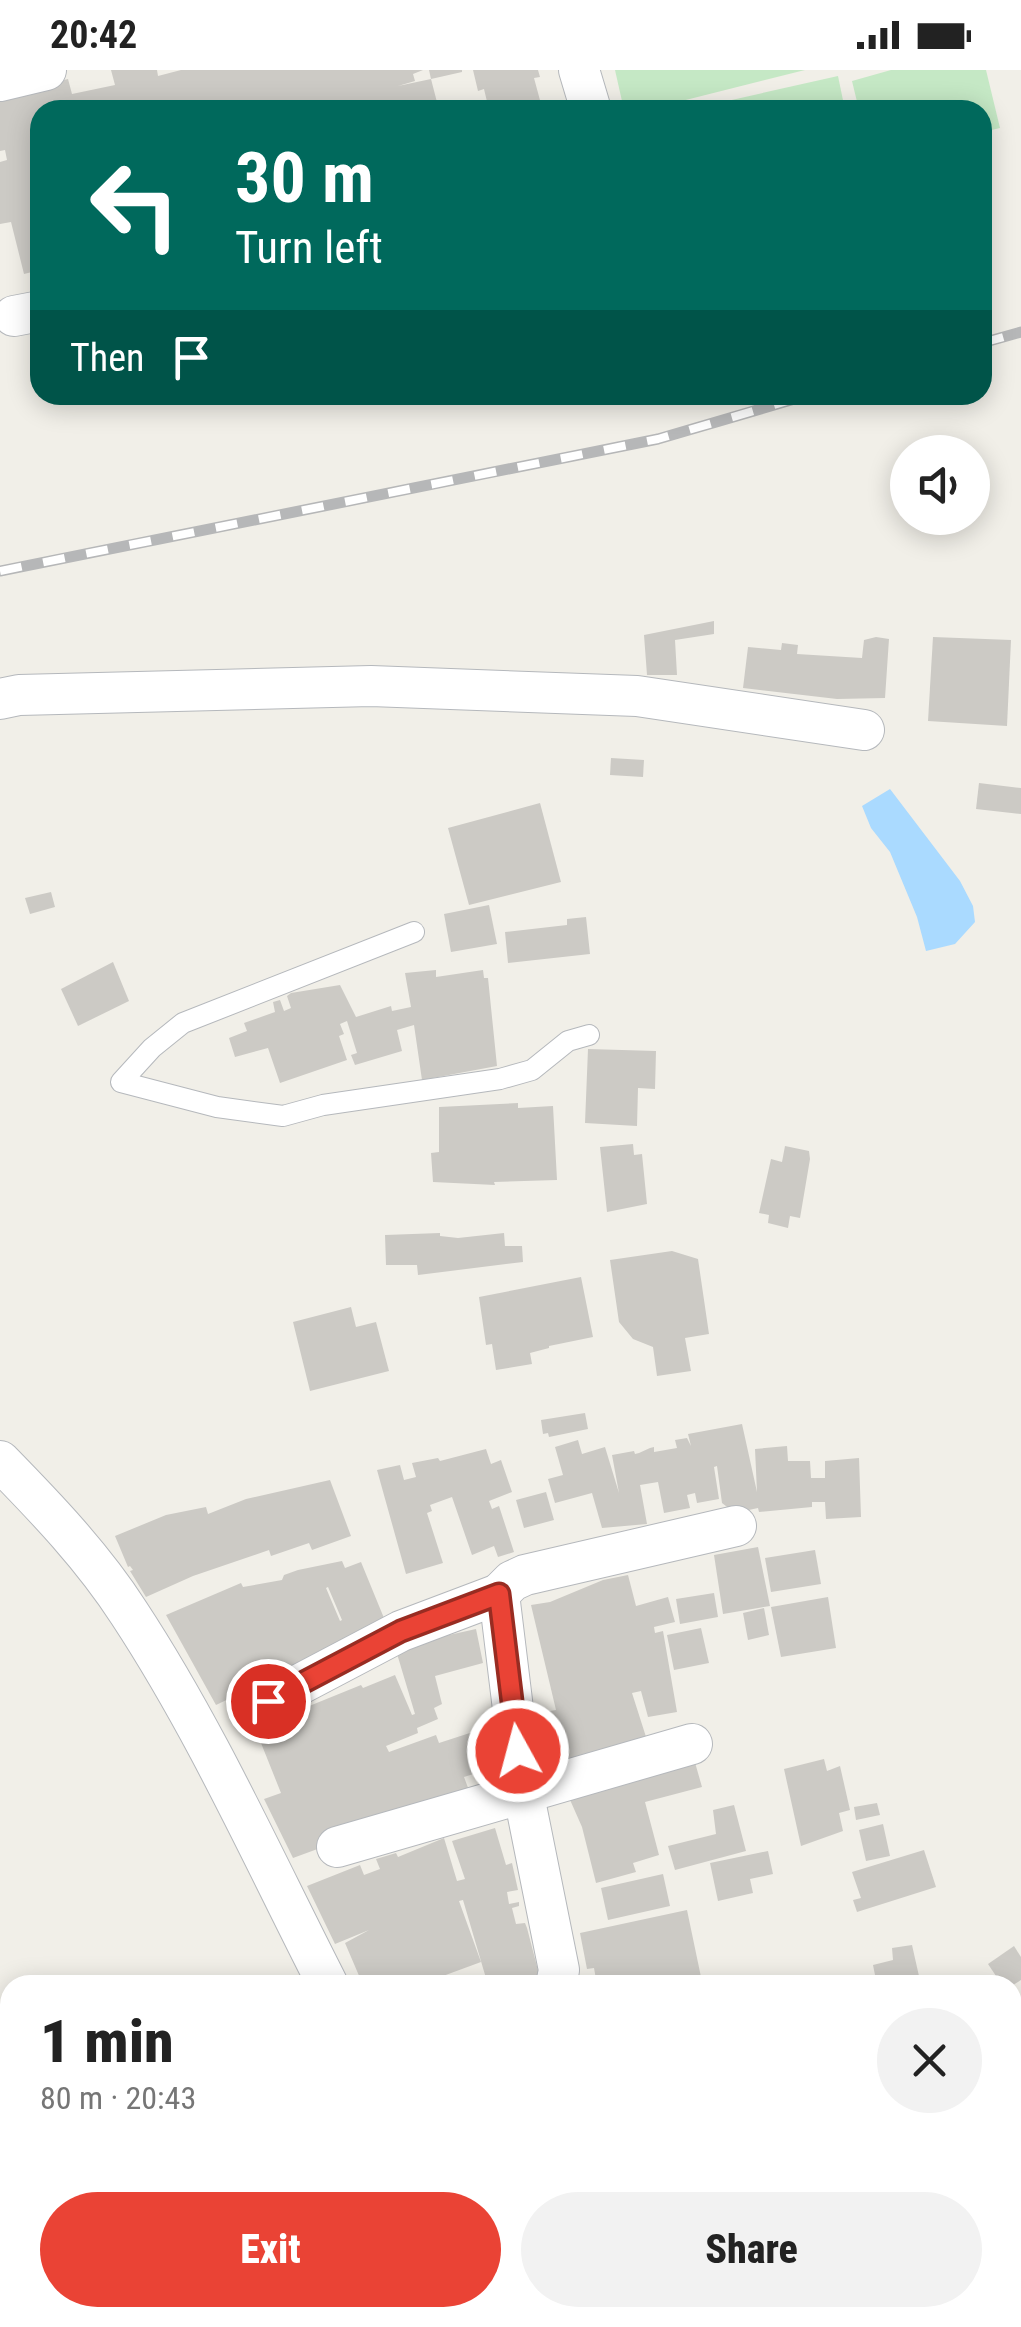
<!DOCTYPE html>
<meta charset="utf-8">
<style>
:root{--surface:#fff;--page:#f2f2f2;--text:#222;--muted:#767676;--accent:#ea4335}
body{margin:0;font-family:"Roboto Condensed",sans-serif;background:var(--page);color:var(--text);height:100vh;display:flex;flex-direction:column;font-size:38px;white-space:nowrap}
*{box-sizing:border-box;margin:0}
p{font-size:32px;color:var(--muted)}
.icon{flex:none;width:55px;height:55px;fill:none;stroke:currentColor;stroke-width:2;stroke-linecap:round;stroke-linejoin:round}
.map{position:relative;flex:1;overflow:hidden}
.panel{position:absolute;left:0px;top:1905px;width:1022px;height:352px;display:flex;flex-direction:column;background:var(--surface);border-radius:30px 30px 0 0;box-shadow:0 5px 25px #0003}
.panel>*{flex:none}
.banner{position:absolute;left:30px;top:30px;width:962px;height:305px;border-radius:30px;box-shadow:0 5px 25px #0003;background:#00695c;color:#fff;overflow:hidden}
.tools{position:absolute;left:890px;top:365px;display:grid;gap:20px}
.tools a{display:grid;place-items:center;width:100px;height:100px;border-radius:50%;background:var(--surface);box-shadow:0 5px 25px #0003;font-size:50px}
.pin{position:absolute;display:grid;place-items:center;width:85px;height:85px;color:#fff;margin:-42px;border:5px solid #fff;border-radius:50%;box-shadow:0 2px 10px #0007}
.me{position:absolute;width:110px;margin:-55px;rotate:353deg;stroke-linejoin:round;filter:drop-shadow(0 0 8px #0008)}
.turn{display:flex;align-items:center;gap:35px;height:210px;padding:0 40px;font-size:45px}
.turn .icon{width:130px;height:130px;stroke-width:2.5}
.turn b{display:block;font-size:70px;line-height:85px}
.then{display:flex;align-items:center;height:95px;padding:0 40px;background:#0003;gap:20px;font-size:38px}
.round{display:grid;place-items:center;flex:none;width:105px;height:105px;border-radius:52px;background:var(--page)}
.overview{display:flex;align-items:center;justify-content:space-between;height:170px;padding:0 40px}
h1{font-size:60px;font-weight:800;line-height:75px}
.primary-button{display:flex;gap:20px;margin-top:auto;padding:20px 40px}
.primary-button a{flex:1;height:115px;border-radius:60px;background:var(--accent);color:#fff;font-size:40px;font-weight:800;line-height:115px;text-align:center}
.primary-button a+a{background:var(--page);color:var(--text)}
.status{display:flex;justify-content:space-between;align-items:center;height:70px;padding:0 50px;background:var(--surface);direction:ltr}
.status svg{height:28px;fill:currentColor}
.map>svg:first-child{display:block}
</style>
<div class="status"><b>20:42</b><svg viewBox="0 0 49 12"><path d="M0 12V9h3v3zM5 12V6h3v6zM10 12V3h3v9zM15 12V0h3v12zM26 1h20v11H26zM47 4h2v5h-2z"/></svg></div>
<div class="map">
<svg width="1021" height="2257" viewBox="0 0 1021 2257">
<rect width="100%" height="100%" fill="#f1efe8"/>
<g fill="#c5e8c5">
<path d="M615,0H805L646,40H624Z"/>
<path d="M891,0H986L1000,58L983,62L982,40H859L852,11Z"/>
<path d="M838,6L845,40H687Z"/>
</g>
<path fill="#aadaff" d="M890,719L960,811L973,836L975,852L955,874L926,881L917,847L890,782L871,758L862,736Z"/>
<g fill="#cccac5" fill-rule="evenodd">
<path d="M111,0H157L158,6L181,0H423L413,4L415,11L398,16L431,9L439,40H40V200L24,204L11,152L0,154V92L7,90L5,80L0,81V26L68,9L72,24L115,15Z"/>
<path d="M429,0H462V2L431,9Z"/>
<path d="M473,0H538L540,7L534,8L541,34L531,37L532,40H489L484,19L478,21Z"/>
<path d="M714,551V564L675,570L677,605H647L644,565Z"/>
<path d="M876,567L889,569L885,628L837,629L743,618L748,577L781,580L782,573L798,575L797,584L862,588L864,570Z"/>
<path d="M933,567L1011,570L1007,656L928,651Z"/>
<path d="M611,688L644,690L643,707L610,705Z"/>
<path d="M979,713L1021,718V744L976,739Z"/>
<path d="M540,733L561,812L469,835L448,758Z"/>
<path d="M51,822L55,837L30,844L25,828Z"/>
<path d="M489,835L497,874L451,882L444,844Z"/>
<path d="M586,847L590,884L508,893L505,862L567,855V849Z"/>
<path d="M113,892L129,931L78,956L61,919Z"/>
<path d="M436,900V907L483,900L484,908H488L497,996L422,1010L414,955L397,960L402,981L355,995L351,985L357,983L347,951L340,954L344,964L339,966L347,990L280,1013L268,978L235,987L229,968L247,961L244,953L275,942L273,932L280,930L284,941L291,938L287,926L291,923L340,915L356,947L391,936L392,941L411,937L405,903Z"/>
<path d="M588,979L656,981L655,1019L638,1018L637,1056L585,1053Z"/>
<path d="M518,1033V1038L553,1036L557,1110L494,1112L495,1115L433,1112L431,1083L439,1082V1037Z"/>
<path d="M633,1074L634,1085L642,1084L647,1134L607,1142L600,1077Z"/>
<path d="M785,1076L809,1081L810,1089L800,1148L790,1146L788,1158L768,1153L769,1145L759,1143L771,1089L782,1092Z"/>
<path d="M440,1163V1166L458,1168L504,1163L505,1176H522L523,1192L418,1205L417,1195H386L385,1165Z"/>
<path d="M672,1181L698,1189L709,1264L685,1268L691,1301L657,1306L653,1277L633,1269L619,1252L610,1190Z"/>
<path d="M581,1207L593,1267L549,1276V1278L530,1283L532,1294L496,1300L492,1274L486,1275L479,1227Z"/>
<path d="M351,1237L356,1257L376,1252L389,1301L310,1321L293,1252Z"/>
<path d="M585,1343L588,1359L549,1367L548,1363L543,1364L541,1350Z"/>
<path d="M742,1354L757,1422L755,1379L787,1376L788,1391H810L811,1408H825V1391L859,1388L861,1447L826,1449L825,1432H812V1437L759,1442L758,1438L735,1443L722,1433L717,1396L714,1397L719,1429L697,1433L695,1423L687,1425L690,1438L664,1443L658,1412L640,1415L647,1454L602,1458L592,1423L555,1433L548,1409L563,1405L555,1377L578,1370L582,1384L605,1377L619,1423L612,1385L634,1381L635,1384L639,1383L650,1378L654,1377V1382L677,1378L675,1370L687,1368L691,1376L688,1364Z"/>
<path d="M486,1379L491,1394L501,1390L512,1422L489,1431L492,1439L499,1436L514,1482L498,1487L494,1476L472,1485L452,1427L430,1435L432,1441L427,1443L443,1493L406,1504L377,1400L400,1395L404,1410L416,1407L412,1393L438,1388L440,1391Z"/>
<path d="M330,1410L351,1466L312,1480L309,1473L271,1486L269,1480L193,1506L146,1527L130,1501L133,1500L130,1496L128,1497L115,1466L166,1445L206,1437L208,1444L246,1429Z"/>
<path d="M546,1422L554,1450L524,1458L516,1430Z"/>
<path d="M758,1477L770,1536L723,1544L714,1485Z"/>
<path d="M815,1480L821,1514L771,1522L765,1488Z"/>
<path d="M342,1491L345,1498L361,1492L386,1553L216,1635L166,1545L241,1513L243,1517L282,1510L284,1505L298,1500ZM328,1517L342,1550L340,1551L326,1518Z"/>
<path d="M628,1505L636,1536L668,1527L675,1552L654,1557L655,1563L663,1561L677,1642L648,1647L641,1621L632,1623L647,1670L555,1693L544,1642L556,1640L531,1535L550,1532L603,1510Z"/>
<path d="M714,1523L718,1547L680,1554L676,1529Z"/>
<path d="M828,1527L836,1578L781,1587L771,1537Z"/>
<path d="M764,1538L769,1565L748,1570L743,1543Z"/>
<path d="M701,1558L709,1593L674,1600L667,1565Z"/>
<path d="M476,1559L483,1593L435,1606L442,1634L434,1638L438,1649L417,1658L418,1663L386,1676L389,1682L436,1665L439,1673L476,1661L489,1699L464,1707L470,1723L293,1788L264,1729L281,1723L255,1658L361,1615L363,1618L395,1605L412,1645L415,1644L395,1577Z"/>
<path d="M694,1689L702,1717L645,1732L659,1785L633,1793L636,1802L596,1813L582,1757L567,1723Z"/>
<path d="M824,1689L827,1701L840,1696L850,1740L839,1743L843,1761L801,1776L784,1699Z"/>
<path d="M877,1733L880,1745L856,1750L854,1737Z"/>
<path d="M734,1735L746,1781L675,1800L668,1776L716,1764L713,1740Z"/>
<path d="M883,1754L890,1786L866,1791L859,1760Z"/>
<path d="M495,1758L506,1795L512,1793L518,1820L507,1822L509,1834L519,1832V1836L512,1838L516,1854L525,1853L527,1858L540,1908L513,1915H488L463,1830L459,1831L481,1892L443,1906L447,1915H363L345,1873L369,1860L335,1874L307,1816L360,1795L364,1805L380,1799L376,1789L396,1783L398,1787L444,1768L457,1811L465,1809L452,1771Z"/>
<path d="M924,1780L936,1817L857,1842L853,1830L861,1828L852,1802Z"/>
<path d="M768,1781L773,1804L750,1809L753,1823L718,1831L710,1793Z"/>
<path d="M663,1804L670,1836L608,1850L601,1818Z"/>
<path d="M687,1840L701,1907L668,1915H597L594,1898L587,1899L580,1863Z"/>
<path d="M912,1875L921,1915H855L876,1910L873,1895L893,1890L892,1878Z"/>
<path d="M1014,1876L1021,1887V1910L1013,1915H1002L988,1894Z"/>
<path d="M1021,2101V2175L1012,2178V2104Z"/>
<path d="M810,2248H946L949,2257H813Z"/>
</g>
<g fill="none" stroke-linecap="round" stroke-linejoin="round">
<defs>
<path id="lane" d="M414,862L183,953L152,978L121,1012L217,1037L283,1046L323,1035L500,1009L532,1000L568,971L589,965"/>
<g id="street">
<path d="M579,0L591,40"/>
<path d="M0,11L46,0"/>
<path d="M14,246L40,241"/>
<path d="M0,629L19,625L371,616L637,626L864,660"/>
<path d="M0,1391C46,1438 93,1487 129,1543C206,1660 264,1790 328,1915"/>
<path d="M268,1631L401,1561L499,1524"/>
<path d="M337,1777L692,1674"/>
<path d="M556,1915L559,1900L523,1721L499,1524L512,1511L525,1505L736,1456"/>
<path d="M520,2248L525,2257"/>
<path d="M585,2257L595,2253L610,2257"/>
</g>
</defs>
<use href="#lane" stroke="#b5b8bc" stroke-width="22"/>
<use href="#street" stroke="#b5b8bc" stroke-width="42"/>
<use href="#lane" stroke="#fff" stroke-width="20"/>
<use href="#street" stroke="#fff" stroke-width="40"/>
<defs>
<g id="rail">
<path d="M982,273L1021,262"/>
<path d="M0,501L658,369L808,325"/>
</g>
</defs>
<use href="#rail" stroke="#b6b7b8" stroke-width="11"/>
<use href="#rail" stroke="#fff" stroke-width="8" stroke-dasharray="22" stroke-linecap="butt"/>
</g>
<g fill="none" stroke-linecap="round" stroke-linejoin="round">
<defs>
<path id="route" d="M268,1631L401,1561L499,1524L518,1681"/>
</defs>
<use href="#route" stroke="#982c22" stroke-width="25"/>
<use href="#route" stroke="#ea4335" stroke-width="18"/>
</g>
</svg>
<div class="tools">
<a><svg class="icon" aria-label="sound" viewBox="0 0 24 24"><path d="M4 9h4l5-4v14l-5-4H4zM17 9q2 3 0 6"/></svg></a>
</div>
<div class="pin" style="left:268px;top:1631px;background:#d93025"><svg class="icon" aria-label="arrive" viewBox="0 0 24 24"><path d="M6 21V4h12l-3 4 3 4H6"/></svg></div>
<svg class="me" style="left:518px;top:1681px" viewBox="-20 -20 40 40"><circle r="17" fill="#ea4335" stroke="#fff" stroke-width="3"/><path d="M0-11L8 9 0 5-8 9z" fill="#fff"/></svg>
<div class="banner">
<div class="turn"><svg class="icon" aria-label="left" viewBox="0 0 24 24"><path d="M17 20v-9H6M10 6l-5 5 5 5"/></svg><div><b>30 m</b>Turn left</div></div>
<div class="then">Then<svg class="icon" aria-label="arrive" viewBox="0 0 24 24"><path d="M6 21V4h12l-3 4 3 4H6"/></svg></div>
</div>
<section class="panel">
<div class="overview"><div><h1>1 min</h1><p>80 m · 20:43</p></div><a class="round"><svg class="icon" aria-label="close" viewBox="0 0 24 24"><path d="M6 6l12 12M18 6L6 18"/></svg></a></div>
<div class="primary-button"><a>Exit</a><a>Share</a></div>
</section>
</div>
